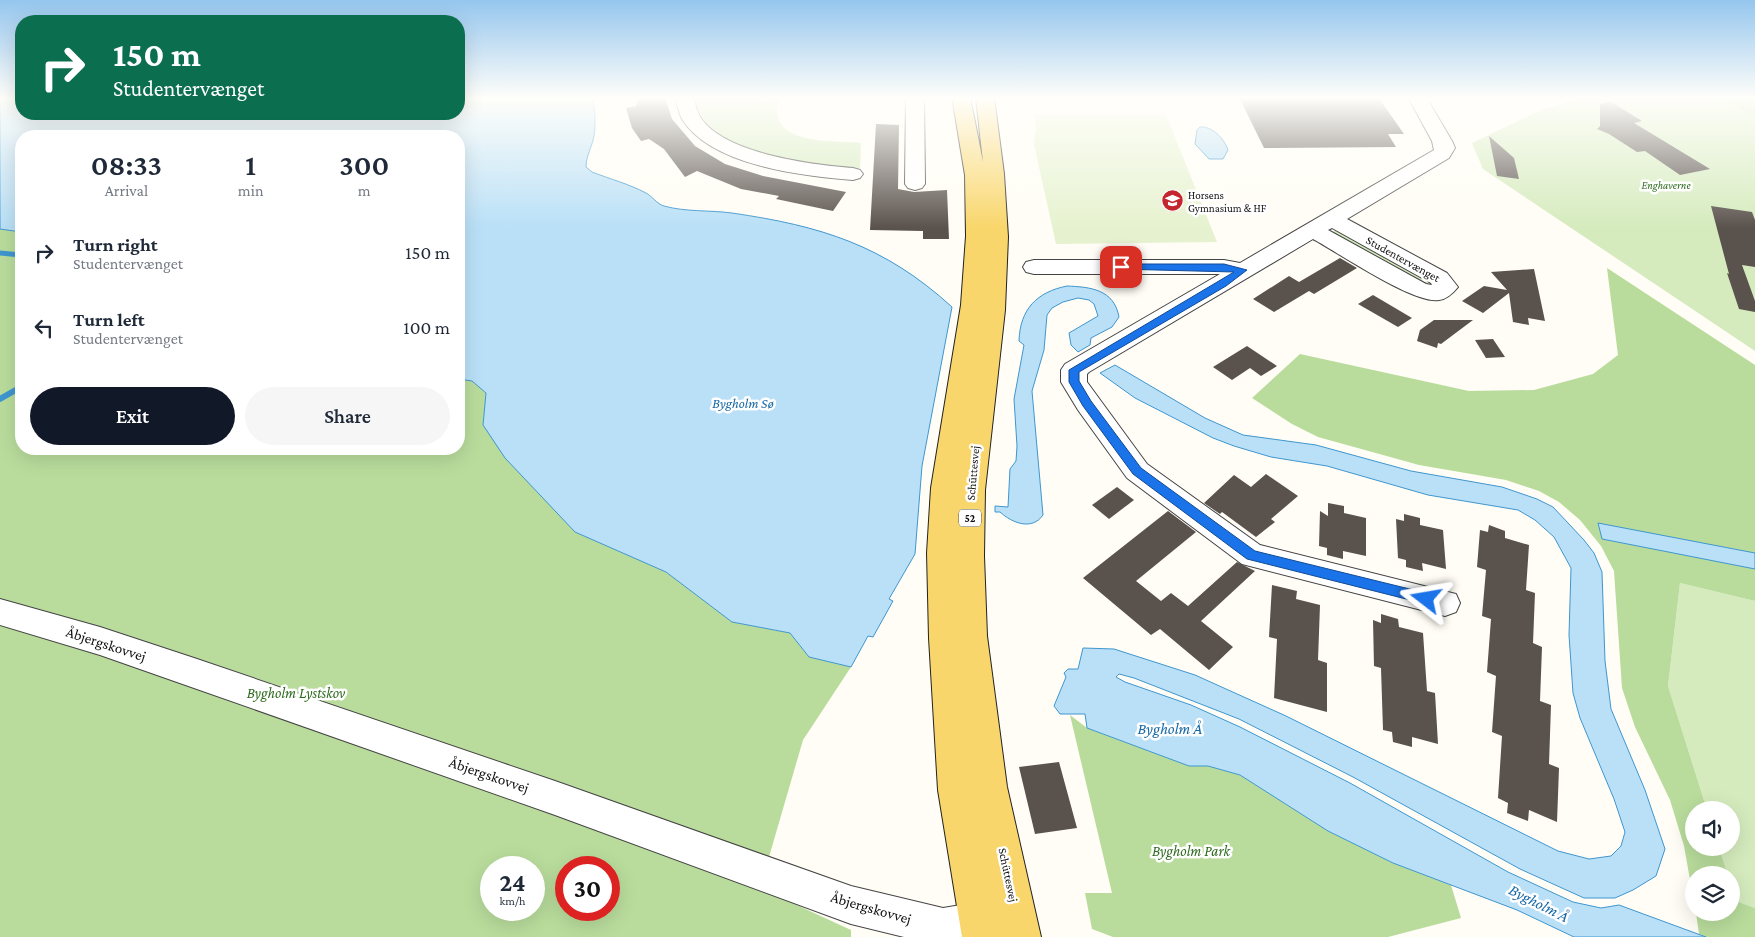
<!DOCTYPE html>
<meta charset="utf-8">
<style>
:root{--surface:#fff;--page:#f6f6f7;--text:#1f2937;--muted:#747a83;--accent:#111827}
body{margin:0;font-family:"Crimson Pro",serif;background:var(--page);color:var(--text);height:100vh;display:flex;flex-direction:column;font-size:19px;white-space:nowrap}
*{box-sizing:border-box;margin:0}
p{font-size:16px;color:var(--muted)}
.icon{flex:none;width:28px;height:28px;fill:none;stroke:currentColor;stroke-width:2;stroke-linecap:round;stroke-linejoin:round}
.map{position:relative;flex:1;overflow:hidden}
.details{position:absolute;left:15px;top:130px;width:450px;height:325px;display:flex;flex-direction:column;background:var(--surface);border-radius:20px;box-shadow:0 5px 20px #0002}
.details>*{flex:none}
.top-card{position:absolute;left:15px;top:15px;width:450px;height:105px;border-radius:20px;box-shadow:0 5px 20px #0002;background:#0b6e4f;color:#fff;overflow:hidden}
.buttons{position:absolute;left:1685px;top:801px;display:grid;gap:10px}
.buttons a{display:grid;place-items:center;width:55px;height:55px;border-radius:50%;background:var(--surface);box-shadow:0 5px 20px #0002;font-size:25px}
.speed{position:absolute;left:480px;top:856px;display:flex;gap:10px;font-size:25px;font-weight:700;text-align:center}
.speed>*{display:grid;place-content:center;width:65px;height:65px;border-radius:50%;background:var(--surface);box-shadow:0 5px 20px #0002;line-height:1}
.speed small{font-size:12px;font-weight:400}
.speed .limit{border:8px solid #d22;background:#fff;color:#111}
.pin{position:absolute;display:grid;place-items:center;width:42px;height:42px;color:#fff;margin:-21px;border-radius:10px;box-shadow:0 2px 8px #0006}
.me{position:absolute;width:55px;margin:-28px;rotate:284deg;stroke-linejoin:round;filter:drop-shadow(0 0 4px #0008)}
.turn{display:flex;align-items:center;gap:18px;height:105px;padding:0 15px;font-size:22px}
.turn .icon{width:65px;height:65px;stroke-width:2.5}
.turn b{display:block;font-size:35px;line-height:42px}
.eta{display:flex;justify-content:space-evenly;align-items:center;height:85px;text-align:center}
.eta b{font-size:30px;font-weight:600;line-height:35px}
.button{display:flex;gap:10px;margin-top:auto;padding:10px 15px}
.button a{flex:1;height:58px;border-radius:30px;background:var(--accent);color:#fff;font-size:20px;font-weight:600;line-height:58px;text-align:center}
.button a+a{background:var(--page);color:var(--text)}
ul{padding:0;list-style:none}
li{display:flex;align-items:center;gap:15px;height:75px;padding:0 15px}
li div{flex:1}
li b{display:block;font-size:19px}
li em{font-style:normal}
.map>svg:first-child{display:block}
</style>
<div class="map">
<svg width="1755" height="937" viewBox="0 0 1755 937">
<rect width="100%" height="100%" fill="#fffdf5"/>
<g fill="#d5ebbd">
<path d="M695,97H780C779,101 777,107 777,112C779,146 839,140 861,143L860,168C813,166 704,156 695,97Z"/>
<path d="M1582,97H1715L1755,116V351L1483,169L1472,143L1537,112Z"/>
<path d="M1338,228L1433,281V286H1426L1330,234Z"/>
<path d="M1680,583L1755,601V908L1736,901L1731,886V875H1728L1719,848H1731V810H1707L1668,686Z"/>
</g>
<g fill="#b9dc9c" fill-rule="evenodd">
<path d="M1715,97H1755V116Z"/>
<path d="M0,229L21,232V449H459V379L472,381L486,393L483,425L575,532L666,572L732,622L790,633L809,657L851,667L803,740L760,888L851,930V937H0ZM491,868H534V910H491ZM566,868H609V910H566Z"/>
<path d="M1607,268L1755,365V601L1680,583L1668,686L1707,810H1694V848H1719L1728,875H1694V902L1684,846L1670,800L1635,727L1622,688L1614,571L1601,546L1580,520L1559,502L1539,491L1506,480L1419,465L1318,437L1292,424L1252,398L1300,354L1469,391L1534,390L1593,374L1618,355Z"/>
<path d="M1070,715L1087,728L1189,766H1208L1240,775L1328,831L1393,863L1451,885L1461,918L1388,937H1113L1092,929L1085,893H1112Z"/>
<path d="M1731,886L1736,901L1755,908V937H1706L1699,934L1696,913L1731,912Z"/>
</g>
<path fill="#e6f2cf" d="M1035,115H1166L1217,242L1056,244L1034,144L1036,129Z"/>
<g fill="#b9e0f7" stroke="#3f96cf">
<path d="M0,97H21V114H459V97H592C595,108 596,124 594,136C592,147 586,156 586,167L592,172C610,179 629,184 646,193C652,196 657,204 664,206C685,212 710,210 732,213C821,226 884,245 952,307L922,466L915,554L889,599L893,601L873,637L868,636L851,667L809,657L790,633L732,622L666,572L575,532L505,458L483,425L486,393L472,381L459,379V136H21V232L0,229Z"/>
<path d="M1200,127C1212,126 1224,138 1228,150L1223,159H1209L1195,144L1197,130Z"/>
<path d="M1067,286C1090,287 1114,289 1119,317L1112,327L1091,338L1090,345L1078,352L1071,345L1069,333L1098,316L1094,304L1089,300L1078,298L1063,302L1052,308L1047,315L1044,350L1032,391L1043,515C1032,531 1012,523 1000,512H995V506L1008,507L1010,469L1016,461L1017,446L1014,399L1024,345L1019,341C1020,309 1037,292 1067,286Z"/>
<path d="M1115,365L1205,418L1243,435L1316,445L1411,471L1502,487L1537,499L1553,507L1584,540L1594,553L1602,572L1605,661L1611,709L1645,790L1665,849L1656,876L1633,890L1615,898H1584L1520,869L1353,777L1239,719L1134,678L1119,674L1116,677L1125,682L1191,705L1240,727L1350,783L1508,872L1573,902L1601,908L1619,905L1706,937H1574L1517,910L1393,863L1328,831L1240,775L1208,766H1189L1087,728L1085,714H1060L1054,706L1066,677L1064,673L1068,669H1078L1083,648L1114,649L1195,675L1286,716L1558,851L1589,859L1611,856L1621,846L1625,832L1614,799L1580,718L1573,693L1569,635L1571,568L1554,537L1535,520L1518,510L1428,495L1327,466L1271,457L1234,446L1213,438L1135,398L1100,373Z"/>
<path d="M1598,523L1755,553V569L1602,539Z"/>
</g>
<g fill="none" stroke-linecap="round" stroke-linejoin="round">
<path stroke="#3f96cf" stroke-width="5" d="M0,253L21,255"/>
<path stroke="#3f96cf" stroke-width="6" d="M0,399L21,387"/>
</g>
<g fill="#5a524d">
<path d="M638,97H665L672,119L695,146L725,164L763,176L846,192L833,211L776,199L779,196L741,189L697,171L685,177L664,149L649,139L641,141L632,128L626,108L636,106Z"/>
<path d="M1239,97H1378L1404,134H1388L1396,147L1264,148Z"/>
<path d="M1611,102L1642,121L1634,123L1710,169L1680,175L1645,151L1637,152L1609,134L1597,129L1600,126V104Z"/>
<path d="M876,124L899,125L898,189L914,192L947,190L949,239H923V231L870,230Z"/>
<path d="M1489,136L1514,158L1519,179L1497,176Z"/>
<path d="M1711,206L1752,212L1755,220V267L1742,265L1755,301V312L1739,309L1727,273L1729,274Z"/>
<path d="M1340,258L1357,268L1314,294L1309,291L1274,312L1253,299L1289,276L1299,282Z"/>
<path d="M1534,269L1545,321L1528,318L1529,325L1513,322L1509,293L1483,313L1462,301L1484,286L1507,290L1491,272Z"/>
<path d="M1373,295L1412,318L1398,327L1358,304Z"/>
<path d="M1434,320H1473L1441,344L1438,343L1437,348L1417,341L1420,330Z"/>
<path d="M1493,339L1505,357L1486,358L1475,340Z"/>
<path d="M1247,346L1277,366L1261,376L1250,368L1232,380L1213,367Z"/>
<path d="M1266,474L1298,496L1271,519L1275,522L1256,537L1222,512L1220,514L1204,503L1234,475L1251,487Z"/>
<path d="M1117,487L1134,500L1109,519L1092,505Z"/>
<path d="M1328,503L1344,506V513L1366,518V556L1343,551V559L1327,555V548L1319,546L1320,511L1328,516Z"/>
<path d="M1168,511L1196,532L1136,581L1161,601L1171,593L1188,606L1237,562L1255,571L1201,621L1233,647L1209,670L1160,629L1151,635L1083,578Z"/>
<path d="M1404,514L1420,518V525L1443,530L1446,569L1422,563L1423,571L1406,567V560L1398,558L1396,519L1404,521Z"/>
<path d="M1489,525L1505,531V538L1529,545L1526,590L1535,593L1533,643L1542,647L1540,701L1551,705L1549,764L1559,768L1557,822L1529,810L1528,821L1507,813L1508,803L1498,798L1502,736L1492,732L1496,676L1487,672L1491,619L1482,616L1486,570L1477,567L1480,530L1488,532Z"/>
<path d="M1272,585L1297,591L1296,599L1320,605L1318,660L1327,663V712L1274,698L1277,639L1269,637Z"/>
<path d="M1381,614L1398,619L1399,627L1423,633L1427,691L1435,693L1438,744L1412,737V747L1393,742L1392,732L1383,730L1381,668L1374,666L1373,620L1381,623Z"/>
<path d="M1059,762L1077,828L1035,834L1019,767Z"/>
</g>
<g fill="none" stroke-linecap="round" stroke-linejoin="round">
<defs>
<g id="minor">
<path d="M675,97H693C695,102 696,109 699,115C721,154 813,165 853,168L860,170L863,174L860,178L853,180C803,176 711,166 682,119C679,113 677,104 675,97Z"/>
<path d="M906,97H924L925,184L922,188L915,190L908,188L905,184Z"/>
<path d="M1408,97H1426L1452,141L1455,148L1449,158L1347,219L1447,273L1458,287C1453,293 1447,299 1439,300C1413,304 1339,253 1313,239L1089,372L1087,374V382L1147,464L1260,545L1456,594L1460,603L1456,612L1445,616L1242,564L1127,478L1078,410L1061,382V370L1065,364L1220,274H1034L1026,272L1023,267L1026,262L1034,260H1224L1240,263L1434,150L1432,141ZM1332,228L1431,283L1432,285L1426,284L1328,230Z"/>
<path d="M0,599L100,627L194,658L555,781L851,886L943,908L979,902L993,907L998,921L993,935L987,937H904L851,924L555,815L194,688L100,655L0,625Z"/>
</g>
<path id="major" d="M952,97H970L983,162L976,97H994L1004,174L1008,237L1005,310L985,490L984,556L987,636L1007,787L1041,937H962L938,790L929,638L927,553L931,488L961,305L966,236L965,175Z"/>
</defs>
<use href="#minor" stroke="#444" stroke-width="2"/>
<use href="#major" stroke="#222" stroke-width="2"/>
<use href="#minor" fill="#fff" fill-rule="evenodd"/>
<use href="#major" fill="#f9d66b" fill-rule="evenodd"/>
</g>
<linearGradient id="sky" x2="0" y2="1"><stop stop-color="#95c6ee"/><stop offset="0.43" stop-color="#fffefa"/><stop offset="1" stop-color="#fffefa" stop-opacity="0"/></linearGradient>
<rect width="1755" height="228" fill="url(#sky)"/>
<path fill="#1a73e8" stroke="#114b97" d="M1121,264H1224L1247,270L1226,286L1079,372V381L1091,401L1141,468L1255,551L1426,593L1432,599L1430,602L1426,604L1247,559L1133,474L1083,406L1069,382V370L1234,272L1118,269V265Z"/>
<defs>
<symbol id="university-disc" viewBox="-11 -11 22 22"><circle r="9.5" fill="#c4262e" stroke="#fff"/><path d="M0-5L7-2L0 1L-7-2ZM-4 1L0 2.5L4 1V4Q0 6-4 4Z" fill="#fff"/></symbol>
</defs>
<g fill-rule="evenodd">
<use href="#university-disc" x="1160" y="188" width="25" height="25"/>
</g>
<g text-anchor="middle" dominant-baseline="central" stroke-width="5" stroke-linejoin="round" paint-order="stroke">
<g font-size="11" font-style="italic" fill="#2f6b1f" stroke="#fff">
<text x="1666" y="185">Enghaverne</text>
</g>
<g font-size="11" fill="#111" stroke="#fff" text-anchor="start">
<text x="1188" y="195">Horsens<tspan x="1188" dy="13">Gymnasium &amp; HF</tspan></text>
</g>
<rect fill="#fff" stroke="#585858" stroke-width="1" x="959" y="509.5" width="22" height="17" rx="4"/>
<g font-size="11" font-weight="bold" fill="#111">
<text x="970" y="518">52</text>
</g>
<g font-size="12" fill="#111" stroke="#fff">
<text transform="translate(1403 259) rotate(29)">Studentervænget</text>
<text transform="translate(973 473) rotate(-85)">Schüttesvej</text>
<text transform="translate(1008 875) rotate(78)">Schüttesvej</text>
</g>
<g font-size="14" font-style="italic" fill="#1768a6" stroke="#fff">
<text x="743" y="403">Bygholm Sø</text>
</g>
<g font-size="15" fill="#111" stroke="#fff">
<text transform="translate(106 644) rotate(18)">Åbjergskovvej</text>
<text transform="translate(489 775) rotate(19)">Åbjergskovvej</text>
<text transform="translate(871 908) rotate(16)">Åbjergskovvej</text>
</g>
<g font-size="15" font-style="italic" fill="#2f6b1f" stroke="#fff">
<text x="296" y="693">Bygholm Lystskov</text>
<text x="1191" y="851">Bygholm Park</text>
</g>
<g font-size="16" font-style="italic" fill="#1768a6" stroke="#fff">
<text x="1170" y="728">Bygholm Å</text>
<text transform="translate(1539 903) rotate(27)">Bygholm Å</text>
</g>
</g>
</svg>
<div class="buttons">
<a><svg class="icon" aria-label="sound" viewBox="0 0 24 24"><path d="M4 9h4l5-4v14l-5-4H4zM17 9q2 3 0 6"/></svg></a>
<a><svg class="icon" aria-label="layers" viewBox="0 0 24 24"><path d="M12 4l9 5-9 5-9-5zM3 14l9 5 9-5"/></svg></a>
</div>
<div class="speed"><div>24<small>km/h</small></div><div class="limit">30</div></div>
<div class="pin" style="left:1121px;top:267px;background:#d93025"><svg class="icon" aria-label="arrive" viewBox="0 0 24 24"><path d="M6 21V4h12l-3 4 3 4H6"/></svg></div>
<svg class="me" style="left:1426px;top:599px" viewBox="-20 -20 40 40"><path d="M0-17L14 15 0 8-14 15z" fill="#1a73e8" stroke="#fff" stroke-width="4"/></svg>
<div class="top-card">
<div class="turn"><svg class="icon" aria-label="right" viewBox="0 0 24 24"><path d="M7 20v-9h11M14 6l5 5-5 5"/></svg><div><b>150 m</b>Studentervænget</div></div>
</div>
<section class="details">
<div class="eta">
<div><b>08:33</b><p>Arrival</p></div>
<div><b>1</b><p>min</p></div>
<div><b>300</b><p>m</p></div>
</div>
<ul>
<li><svg class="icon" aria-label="right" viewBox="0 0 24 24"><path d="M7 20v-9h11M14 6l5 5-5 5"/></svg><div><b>Turn right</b><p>Studentervænget</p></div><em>150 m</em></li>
<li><svg class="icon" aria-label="left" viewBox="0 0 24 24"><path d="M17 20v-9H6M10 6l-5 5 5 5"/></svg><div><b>Turn left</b><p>Studentervænget</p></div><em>100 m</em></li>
</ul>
<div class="button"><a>Exit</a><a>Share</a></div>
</section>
</div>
